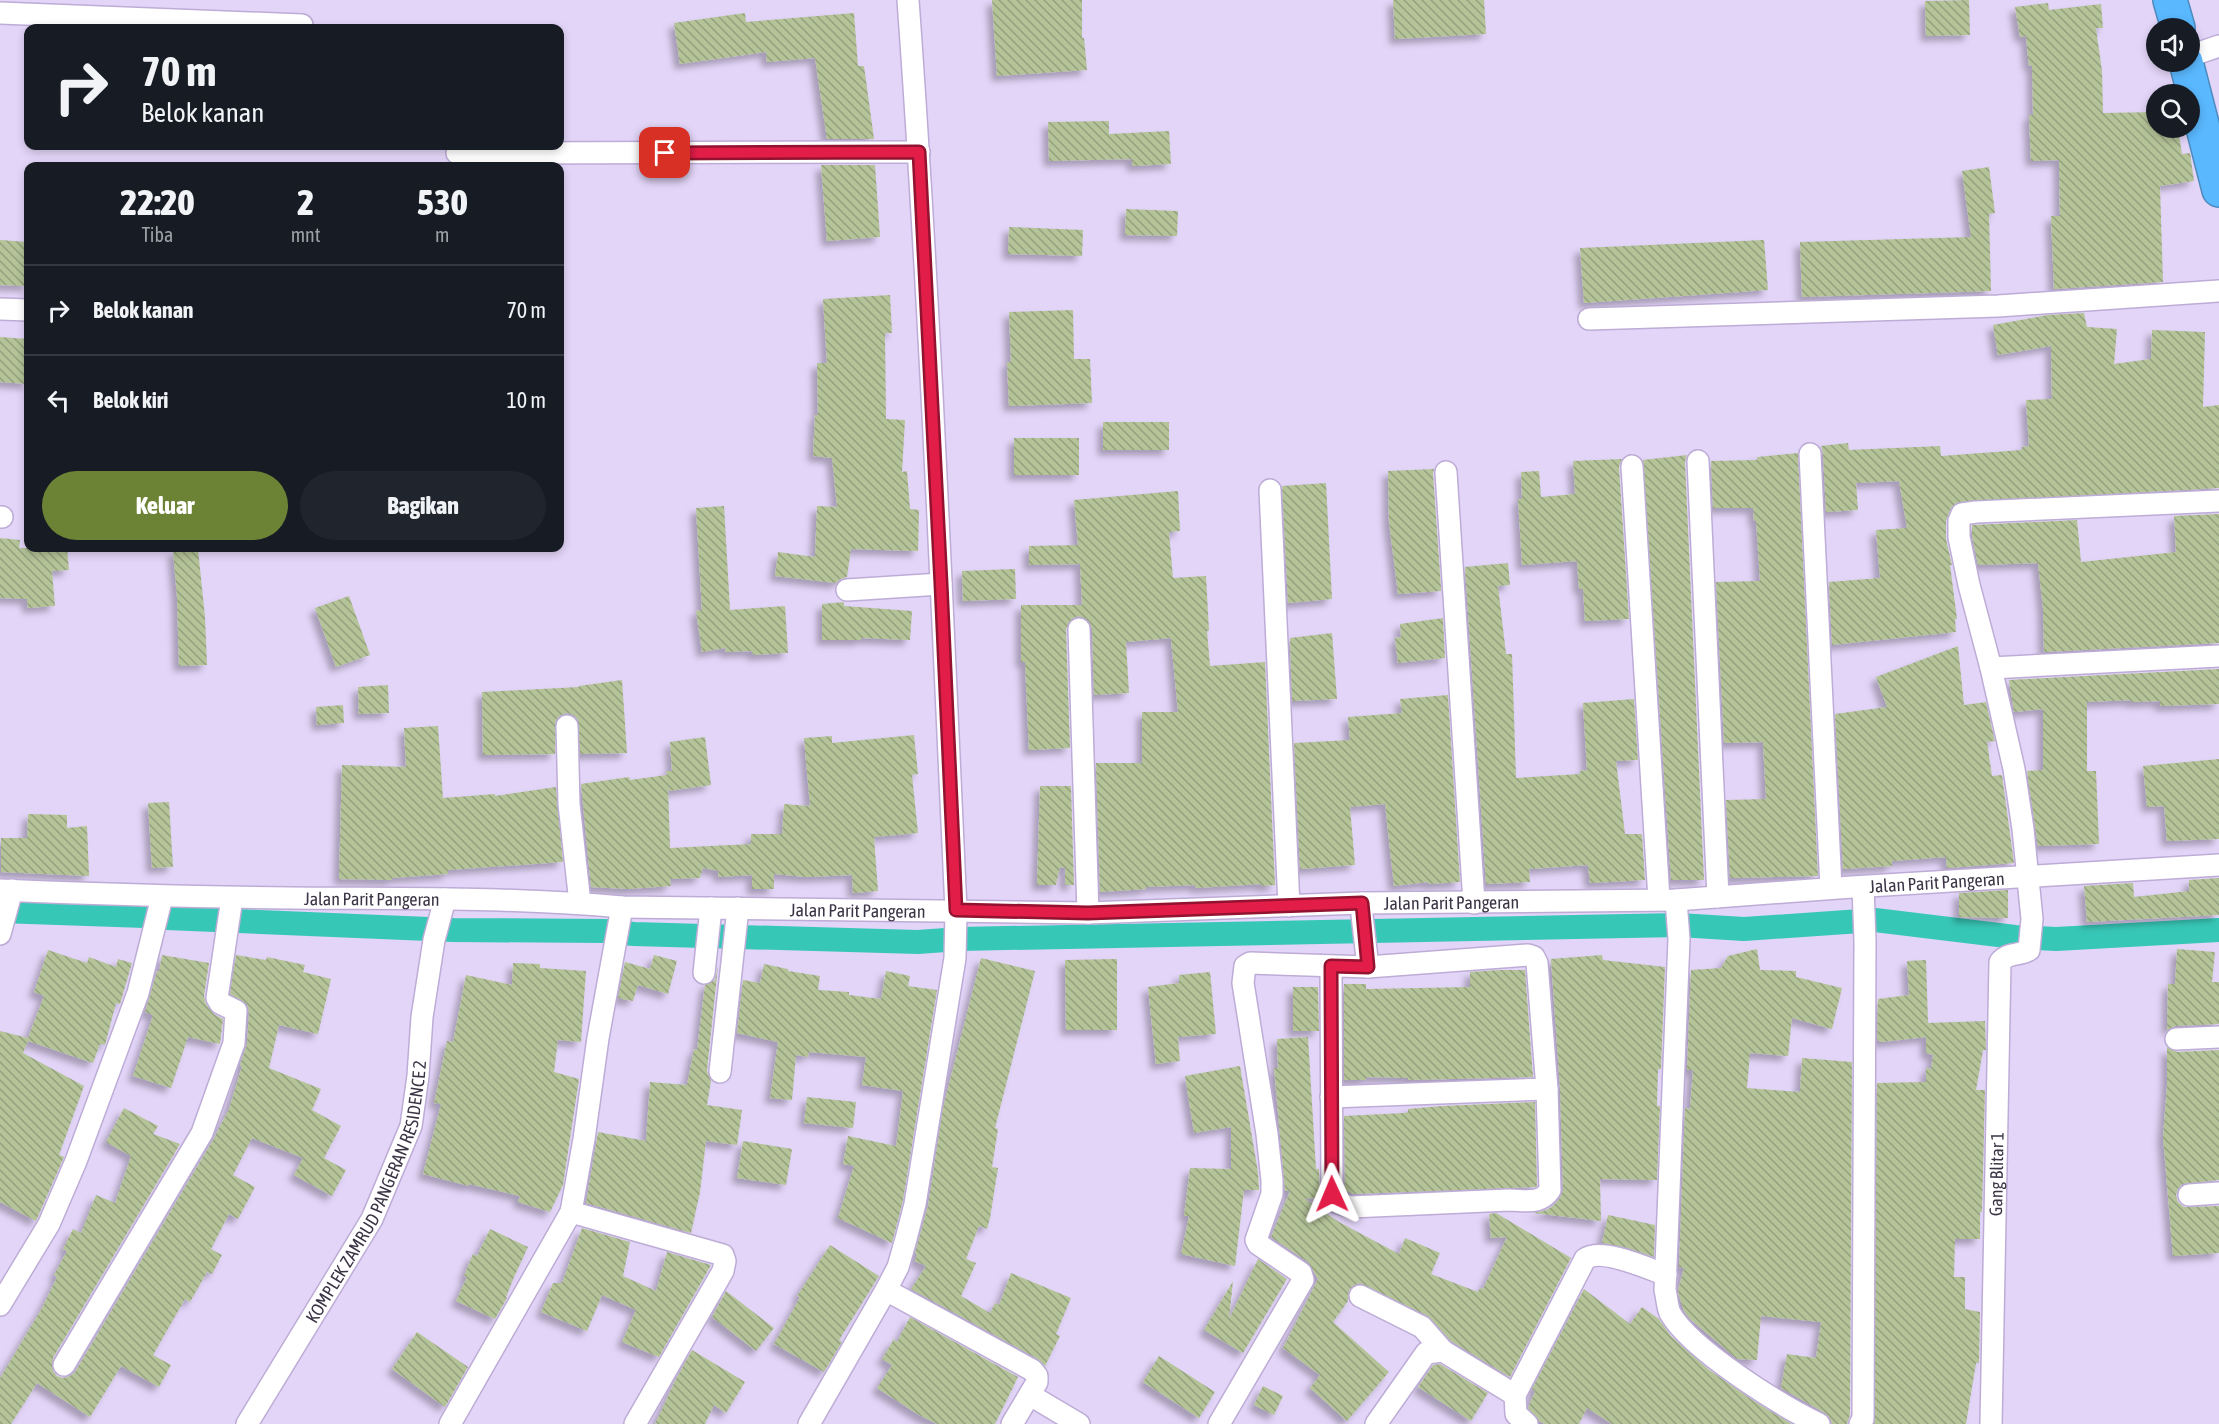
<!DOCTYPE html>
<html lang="id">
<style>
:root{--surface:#171b24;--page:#20242c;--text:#f1f3f6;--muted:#9ea1a6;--line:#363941;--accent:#6c8335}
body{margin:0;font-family:"Asap Condensed",sans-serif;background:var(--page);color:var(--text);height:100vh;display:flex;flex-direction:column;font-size:22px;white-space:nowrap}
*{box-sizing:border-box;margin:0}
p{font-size:20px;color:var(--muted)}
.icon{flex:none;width:33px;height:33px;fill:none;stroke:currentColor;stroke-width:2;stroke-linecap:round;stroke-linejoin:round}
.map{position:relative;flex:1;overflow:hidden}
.details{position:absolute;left:24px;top:162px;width:540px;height:390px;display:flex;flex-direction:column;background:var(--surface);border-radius:12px;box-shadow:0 3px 9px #0003}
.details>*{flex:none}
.banner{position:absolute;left:24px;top:24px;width:540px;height:126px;border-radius:12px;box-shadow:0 3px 9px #0003;background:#171b24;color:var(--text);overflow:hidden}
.fabs{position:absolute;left:2146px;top:18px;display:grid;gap:12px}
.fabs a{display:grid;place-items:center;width:54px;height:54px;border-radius:50%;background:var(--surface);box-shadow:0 3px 9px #0003;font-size:30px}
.pin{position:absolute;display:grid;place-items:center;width:51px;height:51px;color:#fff;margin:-26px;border-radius:12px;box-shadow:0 3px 9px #0006}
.me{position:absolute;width:66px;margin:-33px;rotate:359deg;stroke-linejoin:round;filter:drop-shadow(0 0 4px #0008)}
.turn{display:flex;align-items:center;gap:21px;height:126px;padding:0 18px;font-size:27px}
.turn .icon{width:78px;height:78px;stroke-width:2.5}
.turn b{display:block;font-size:42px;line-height:51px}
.eta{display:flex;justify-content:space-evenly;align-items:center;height:102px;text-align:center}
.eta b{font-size:36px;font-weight:800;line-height:42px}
.primary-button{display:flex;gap:12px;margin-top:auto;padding:12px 18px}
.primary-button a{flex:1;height:69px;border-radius:36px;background:var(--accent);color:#fff;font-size:24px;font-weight:800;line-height:69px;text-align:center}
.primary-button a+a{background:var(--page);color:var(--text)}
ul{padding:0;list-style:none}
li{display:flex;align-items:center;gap:18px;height:90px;padding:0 18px;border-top:2px solid var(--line)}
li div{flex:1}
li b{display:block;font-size:22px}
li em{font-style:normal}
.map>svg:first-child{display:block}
</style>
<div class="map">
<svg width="2219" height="1424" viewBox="0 0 2219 1424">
<defs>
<pattern id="building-back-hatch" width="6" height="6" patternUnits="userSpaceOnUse" patternTransform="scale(1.5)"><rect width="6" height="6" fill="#b4c498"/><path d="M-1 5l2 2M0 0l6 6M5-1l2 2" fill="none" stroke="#94a07e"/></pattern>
<filter id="shadow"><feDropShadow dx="-5.5" dy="5.5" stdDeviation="3" flood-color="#0004"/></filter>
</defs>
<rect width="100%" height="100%" fill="#e3d5f8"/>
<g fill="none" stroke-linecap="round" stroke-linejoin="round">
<g stroke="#37c7b6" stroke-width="24">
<path d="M0,911L145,916"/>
<path d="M167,918L453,930L605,931L634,934L918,942L959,939L1679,925L1744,929L1875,920L2015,937L2056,939L2219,930"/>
</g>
</g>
<g fill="url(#building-back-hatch)" filter="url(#shadow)">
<path d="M992,0H1082V38H1084L1087,70L997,76Z"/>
<path d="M1393,0H1484L1486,34L1395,39Z"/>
<path d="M1969,0L1970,35L1926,36L1925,1Z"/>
<path d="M2048,3L2049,10L2101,4L2103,28H2096L2102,71L2103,113L2157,112V128H2178L2182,154L2190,153L2194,181L2160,186L2163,282L2054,289L2051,216H2060L2059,160L2031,161L2029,115H2033L2032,65L2029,66L2026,36L2020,37L2015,7Z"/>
<path d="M745,13L746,22L854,13L858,66H864L874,139H827L815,58L767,62L766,52L680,64L674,23Z"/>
<path d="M1109,121V134L1169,131L1171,164L1132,166V159L1049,161L1048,122Z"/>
<path d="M821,165H875L880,237L827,241Z"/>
<path d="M1989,167L1995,213L1989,214L1991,291L1802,297L1800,242L1971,237L1962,171Z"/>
<path d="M1126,209L1178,211L1177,236L1125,235Z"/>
<path d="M1009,227L1083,230L1082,256L1008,254Z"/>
<path d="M0,240L28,242V286L0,285Z"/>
<path d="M1764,240L1768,290L1584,303L1580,248Z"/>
<path d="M890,295L892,333H885L886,419L905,420L902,472L907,471L910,509L919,510L918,551L851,549L847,577L840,579L836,583L775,576L778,552L815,557L817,506L837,507L832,458L813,456L815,415H818L817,363H827L823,299Z"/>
<path d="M1073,310L1074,359H1090L1092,403L1009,406L1007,362H1011L1009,312Z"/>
<path d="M2084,313L2087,327L2117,329L2114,364L2151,359L2152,330L2205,332L2203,407L2219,405V488L1960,502L1951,508L1946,521V539L1952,565H1950L1957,619H1955L1956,632L1832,645L1829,582L1880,578L1876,530L1907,528L1899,481L1856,483L1858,510L1826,512L1823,453L1821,446L1848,443L1849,450L1940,446L1941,456L2022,450V447L2029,446L2026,400L2052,399L2051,346L1998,355L1993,325L2048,315Z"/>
<path d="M0,337L28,339V384L0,382Z"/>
<rect x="1103" y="422" width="66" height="28"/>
<rect x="1014" y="438" width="65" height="37"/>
<path d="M1798,453L1818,876L1730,878L1726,800L1766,799L1763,742L1724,743L1716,582L1760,581L1756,520L1754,521L1753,508H1713L1711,461L1757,460V457Z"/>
<path d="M1687,455L1685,462L1704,880H1671L1643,460Z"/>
<path d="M1622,459L1619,467L1629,619L1585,621L1583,589H1579L1577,561L1522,565L1518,499H1522L1521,472L1539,471L1541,497L1575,494L1573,461Z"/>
<path d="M1434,469L1433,473L1442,602L1441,591L1398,594L1389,522L1388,471Z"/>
<path d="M1326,483L1332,599L1288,603L1282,486Z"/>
<path d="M1178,491L1180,531L1169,532L1173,578L1206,576L1209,631H1207L1210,666L1265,662L1275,885L1261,886V884L1196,888L1195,885L1146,887V889L1100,892L1096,763H1142V712H1178L1171,638L1126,642L1129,693L1094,695L1092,628L1089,622L1084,618L1078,616L1072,619L1066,629L1070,748L1029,750L1025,662H1021V605H1082L1080,564L1029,565V546L1078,545L1074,500Z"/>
<path d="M724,506L730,610L785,606L788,653L753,655L752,651L726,652L725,648L702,652L696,611L702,610L696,508Z"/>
<path d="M2219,514V643L2044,652L2043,608L2038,563L1978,565L1972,536V525L2077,520L2081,562L2176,552L2174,516Z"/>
<path d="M0,538L20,540L19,548H67L69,570L52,571L55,606L28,608L27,599L0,598Z"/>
<path d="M198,549L205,617L207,665L179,666L177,597L173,551Z"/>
<path d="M1508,563L1510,585L1498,586L1506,654H1512L1516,778L1580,774V771L1587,770L1583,703L1634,699L1638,760L1616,761L1625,834H1642L1645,880L1590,883L1588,865L1529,869L1530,882L1486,884L1465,567Z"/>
<path d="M1015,569L1016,599L963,601L962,571Z"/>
<path d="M349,596L370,655L336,667L315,608Z"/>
<path d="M844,602V606L912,611L910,640L861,638V640H822V604Z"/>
<path d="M1443,618L1445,658L1398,663L1395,638L1401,637L1400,624Z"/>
<path d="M1332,633L1337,699L1292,701L1290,638Z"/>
<path d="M1958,646L1964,705L1986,702L1995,741L1987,742L1992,776L2002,775L2014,863L1947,868L1946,857L1892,861V866L1843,869L1835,714L1887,707L1876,677Z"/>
<path d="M2219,669V704L2160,706V701L2131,702V700L2087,702V771H2096L2099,844L2038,846L2027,771L2043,770V709L2014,712L2009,680Z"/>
<path d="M622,680L627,753L580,754L578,720L574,715L567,713L561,715L556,720L555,754L483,755L482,692L579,687V686Z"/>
<path d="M388,685L389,713L359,714L358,687Z"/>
<path d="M1448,695L1460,882L1429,884L1428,882L1394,886L1385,804L1350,807L1355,865L1300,869L1294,743L1350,740L1348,717L1402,713L1400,699Z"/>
<path d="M343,705L344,723L317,725L316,707Z"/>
<path d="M438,726L443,798L495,794V796L556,787L563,862L448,870V874L392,878V880L339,879L342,765L406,767L404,728Z"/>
<path d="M914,735L918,774L912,775L918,833L874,837L878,891L853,893L852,875L807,877L774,874V889H752V875L718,877L719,871L703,868L700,878L670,879L671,886L628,889L591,887L581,784L629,777L630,780L667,775L666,771H672L670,742L705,737L711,785L669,791L668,784L670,848L751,844V834H782L784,804L810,806L804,738L832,736V743Z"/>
<path d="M2219,759V839L2167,841L2164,806L2147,807L2143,766Z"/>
<path d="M1040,786H1071L1074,885H1065V868L1060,867L1056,885H1037Z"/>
<path d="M169,802L173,867L152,868L148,803Z"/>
<path d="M28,814L67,815V828L87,826L89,876L1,872V838H27Z"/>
<path d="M2219,878V915L2087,922L2084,886L2133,883L2134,897L2189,891V880Z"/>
<path d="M2008,890V918L1959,917V893Z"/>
<path d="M1757,949L1760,970L1796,971V977L1842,988L1832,1029L1792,1018L1788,1056L1750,1053L1747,1088L1800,1092L1802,1058L1852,1062L1850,1415L1847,1424H1832L1830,1418L1825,1413L1781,1388L1787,1354L1816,1358L1821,1322L1761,1316L1757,1360L1737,1359L1690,1319L1684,1311L1679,1296L1678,1290L1684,1268L1679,1267L1685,1108L1690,1109L1693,1070H1687L1691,970L1721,968L1728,956Z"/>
<path d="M2177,949L2215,952L2212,982H2219V1024L2175,1026L2167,1031L2168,984H2175Z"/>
<path d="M48,950L87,963L89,957L116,967L118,959L132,963L120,1004L116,1003L105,1045L100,1044L93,1063L28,1041L23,1053L84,1086L59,1155L64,1157L36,1221L0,1202V1031L28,1038L44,996L34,992Z"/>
<path d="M162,955L209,963L204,996L206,1004L214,1014L223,1019L220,1044L188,1037L171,1088L133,1076L153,1015L145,1012L157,971L159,972Z"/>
<path d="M236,955L266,960L267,957L305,965L303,972L331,979L318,1034L279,1025L269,1068L321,1089L312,1110L341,1126L324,1158L346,1170L332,1196L294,1175L303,1158L252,1138L233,1175L255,1187L238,1219L229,1214L211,1249L222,1255L212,1274L207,1272L190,1302L185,1299L153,1355L171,1365L159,1387L121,1366L90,1417L37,1383L11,1424H0V1378L42,1308L57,1277L54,1275L67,1251L63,1249L73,1229L81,1233L96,1195L115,1203L131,1156L106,1142L124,1108L158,1126L153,1134L180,1144L53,1358V1371L57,1376L63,1378L70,1376L75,1372L213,1140L229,1109L242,1066L240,1065L247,1044L249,1012L247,1004L230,994Z"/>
<path d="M654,955L677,961L668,994L638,985L633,1001L618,998L625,962L650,969Z"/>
<path d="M1602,955L1603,960L1665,967L1661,1069H1658L1657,1106H1660L1657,1180L1600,1179L1601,1221L1533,1213L1547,1210L1554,1205L1560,1198L1563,1190L1560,1088L1551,959Z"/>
<path d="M981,958L1035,971L995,1128L998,1129L992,1167L998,1168L990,1218L987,1229L979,1226L966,1259L976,1263L961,1296L990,1313L995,1303L999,1305L1011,1273L1071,1298L1056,1334L1060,1336L1045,1366L1038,1359L911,1289L926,1266L915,1261L917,1254L915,1253L928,1206L943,1108Z"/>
<path d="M1117,959V1030H1066L1065,960Z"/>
<path d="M1926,960L1928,1023L1985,1021L1986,1050H1983L1976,1090H1985L1982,1212H1980V1239H1955L1954,1277H1965V1309L1980,1312L1979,1363H1976L1966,1424H1874L1877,1083L1926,1082V1068L1931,1069L1933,1055L1926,1053V1037L1882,1042L1877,1040L1878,999L1909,995L1907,961Z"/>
<path d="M513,963L540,964V968L586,971L581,1042L558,1040L554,1072L579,1079L563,1185L550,1212L518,1202L520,1196L469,1184V1186L423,1174L441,1104L434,1103L447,1041L453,1042L466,975L512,985Z"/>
<path d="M764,964L788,969V971L820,976L818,990L849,992V995L881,999L886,971L910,976L908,986L937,990L903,1201L892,1243L838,1218L854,1166L843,1164L848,1136L896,1146L903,1091L862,1085L866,1057L809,1052L808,1057L796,1055L792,1100L770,1098L778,1042L737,1033L743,980L760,983Z"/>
<path d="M718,966L707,1071L711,1081L707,1105L742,1110L737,1145L706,1141L700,1192L691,1233L586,1203L598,1132L646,1141L650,1082L687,1085L694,1049L697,1050L705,985L715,980Z"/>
<path d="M1500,970H1525L1533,1077L1408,1080V1078L1366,1077V1080H1344V984H1366V989L1470,987V972Z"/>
<path d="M1210,972L1216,1034L1178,1037L1180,1061L1156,1064L1148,987L1179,983V975Z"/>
<path d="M1293,987H1318L1319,1031H1293Z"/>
<path d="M1308,1037L1316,1169H1319L1320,1198L1305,1199L1339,1222L1399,1254L1405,1238L1440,1253L1431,1274L1478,1292L1480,1288L1483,1289L1507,1237L1491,1238L1489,1214L1496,1213L1571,1258L1510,1377L1451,1341L1428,1316L1360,1283L1354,1285L1349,1290L1348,1301L1333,1322L1389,1372L1347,1421L1310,1388L1320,1375L1283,1348L1318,1279L1308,1262L1271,1237L1290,1191H1285L1274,1068H1278L1277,1039Z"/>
<path d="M2167,1047L2177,1052L2219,1050V1180L2182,1184L2178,1189L2176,1195L2178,1202L2184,1207L2219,1206V1253L2173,1256L2163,1137L2167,1086Z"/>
<path d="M1240,1066L1258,1172L1259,1190H1244L1235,1266L1181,1254L1189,1216H1184L1190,1168L1231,1169V1127L1194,1133L1185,1076Z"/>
<path d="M807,1097L856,1102L853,1128L804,1123Z"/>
<path d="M1535,1102L1537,1185L1536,1187L1353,1194L1345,1190L1344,1116L1404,1113L1408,1112V1109L1442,1106Z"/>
<path d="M743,1141L792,1149L786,1185L737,1178Z"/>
<path d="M1608,1215L1655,1225L1654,1257L1628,1248L1602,1243Z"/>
<path d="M582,1228L630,1242L623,1276L656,1291L667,1252L711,1265L659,1357L622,1342L636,1310L602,1295L587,1331L541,1312L553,1283H562Z"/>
<path d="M490,1229L528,1247L514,1277L506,1297L507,1298L495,1319L456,1301L467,1277L464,1276L473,1254L477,1256Z"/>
<path d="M830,1245L879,1276L839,1340L842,1342L824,1372L774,1344L800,1297L797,1296Z"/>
<path d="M1258,1259L1287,1279L1243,1353L1204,1330L1233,1281L1229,1319Z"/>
<path d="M1584,1289L1630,1324L1642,1307L1659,1319L1671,1336L1708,1369L1754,1401L1792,1424H1612L1587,1408L1579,1424H1545L1539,1421L1528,1408L1535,1391L1532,1389Z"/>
<path d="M726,1291L774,1328L756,1351L712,1317Z"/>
<path d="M910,1317L1018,1377L995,1424H937L919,1415L877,1388L892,1365L882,1359L894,1339L897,1342Z"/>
<path d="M417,1332L468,1367L445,1407L392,1369Z"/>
<path d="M692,1350L745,1382L726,1413L714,1405L705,1424H655L675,1381Z"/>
<path d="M1159,1356L1215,1392L1199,1418L1143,1382Z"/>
<path d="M1440,1364L1488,1393L1471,1421L1418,1387L1433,1365Z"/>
<path d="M1263,1386L1283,1396L1274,1415L1254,1405Z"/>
</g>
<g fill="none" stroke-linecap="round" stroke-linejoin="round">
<defs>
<g id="street">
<path d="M0,13L302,25"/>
<path d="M2190,56L2219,46"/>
<path d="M457,153L919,152"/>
<path d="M0,309L28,310"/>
<path d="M1589,319L1998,306L2219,291"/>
<path d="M1810,454L1831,888"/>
<path d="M1698,461L1718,897"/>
<path d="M1632,466L1659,899"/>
<path d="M1446,472L1474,903"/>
<path d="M1270,490L1289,906"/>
<path d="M0,517H2"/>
<path d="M847,590L941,584"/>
<path d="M1079,629L1088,913"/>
<path d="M1991,668L2219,656"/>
<path d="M567,726L569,804L580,903"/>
<path id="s1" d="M0,890C97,894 194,897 291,898C401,899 512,897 622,907L1088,913L1362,903L1676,900L1852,887L2219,865"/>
<path d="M1676,900L1679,939L1665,1290C1667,1297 1667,1306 1670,1313C1690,1349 1781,1406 1819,1424"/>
<path d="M1362,903V915L1368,967"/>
<path d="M622,907L598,1038L584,1139L571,1212L723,1255L725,1261L723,1271L635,1424"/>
<path d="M0,934L12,890"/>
<path d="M704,973L711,908"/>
<path d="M2176,1039L2219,1037"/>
<path d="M720,1072L738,908"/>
<path d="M1331,1097L1547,1089"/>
<path d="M2189,1195L2219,1193"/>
<path d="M886,1290L1032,1370L1037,1376V1382L1012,1424"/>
<path d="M1360,1296L1422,1327L1443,1351"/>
<path d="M0,1305L49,1224L76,1161L138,993L162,897"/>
<path d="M64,1365L202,1133L234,1043L236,1011L220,1003L217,998L232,898"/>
<path d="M1030,1395L1079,1424"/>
<path id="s2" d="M247,1424L372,1219L411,1126L418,1076L422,1017L434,940L445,899"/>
<path d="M450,1424L571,1212"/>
<path d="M809,1424L886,1290L898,1267L906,1239L915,1204L955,958L956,910C942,607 930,303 908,0"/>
<path d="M1219,1424L1303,1280L1301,1273L1258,1244L1256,1240L1272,1194V1180L1267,1134L1243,983L1245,966L1250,963L1368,967L1528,955L1534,957L1537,963L1547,1089L1550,1190C1540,1205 1526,1200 1509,1200L1351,1207L1338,1203L1332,1194L1331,966"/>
<path d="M1376,1424L1426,1353L1443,1351L1515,1395"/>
<path d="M1527,1424L1516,1414L1515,1395L1585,1259C1601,1247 1647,1268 1666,1275"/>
<path d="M1860,1424L1863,1419L1865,941L1863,887"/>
<path id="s3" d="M1991,1424L2000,962C2008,952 2019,956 2029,950L2032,919L2023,829L2014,769L1991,668L1969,585L1959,537V521L1962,514L1976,512L2219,501"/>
</g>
<g id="highway">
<path d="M2170,0L2178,28"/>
<path d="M2186,62L2219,190"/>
</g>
</defs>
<use href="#street" stroke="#bdacd6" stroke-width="24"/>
<use href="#highway" stroke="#4f8abd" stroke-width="36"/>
<use href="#street" stroke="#fff" stroke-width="21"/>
<use href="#highway" stroke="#5ab8fe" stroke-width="33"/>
</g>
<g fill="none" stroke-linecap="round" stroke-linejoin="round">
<defs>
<path id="route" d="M665,153L919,152L941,584L956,910L1088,913L1362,903L1368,967L1331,966L1332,1194"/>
</defs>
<use href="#route" stroke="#92132f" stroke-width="15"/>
<use href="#route" stroke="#e11d48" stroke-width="10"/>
</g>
<g text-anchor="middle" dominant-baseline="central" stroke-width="5" stroke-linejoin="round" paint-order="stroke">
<g font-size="18" fill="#3b3445" stroke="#e3d5f8">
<text stroke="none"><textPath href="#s1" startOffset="1938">Jalan Parit Pangeran</textPath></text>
<text stroke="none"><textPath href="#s1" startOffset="372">Jalan Parit Pangeran</textPath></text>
<text stroke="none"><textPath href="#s1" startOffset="1452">Jalan Parit Pangeran</textPath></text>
<text stroke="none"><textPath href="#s1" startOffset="858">Jalan Parit Pangeran</textPath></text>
<text stroke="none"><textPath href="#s3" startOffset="250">Gang Blitar 1</textPath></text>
<text stroke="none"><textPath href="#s2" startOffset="264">KOMPLEK ZAMRUD PANGERAN RESIDENCE 2</textPath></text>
</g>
</g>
</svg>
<div class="fabs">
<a><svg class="icon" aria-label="sound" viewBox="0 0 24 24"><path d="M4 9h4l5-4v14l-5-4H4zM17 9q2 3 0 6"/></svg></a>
<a><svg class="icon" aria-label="search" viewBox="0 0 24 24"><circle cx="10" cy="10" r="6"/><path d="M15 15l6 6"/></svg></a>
</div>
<div class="pin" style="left:665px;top:153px;background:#d93025"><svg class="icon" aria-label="arrive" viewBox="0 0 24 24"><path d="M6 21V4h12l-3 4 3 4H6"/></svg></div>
<svg class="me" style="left:1332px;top:1194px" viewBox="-20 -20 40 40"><path d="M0-17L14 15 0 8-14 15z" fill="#e11d48" stroke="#fff" stroke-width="4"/></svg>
<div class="banner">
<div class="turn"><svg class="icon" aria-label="right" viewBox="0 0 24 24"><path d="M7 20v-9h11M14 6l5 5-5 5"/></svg><div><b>70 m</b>Belok kanan</div></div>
</div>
<section class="details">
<div class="eta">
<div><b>22:20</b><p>Tiba</p></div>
<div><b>2</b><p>mnt</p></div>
<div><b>530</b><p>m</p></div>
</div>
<ul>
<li><svg class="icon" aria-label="right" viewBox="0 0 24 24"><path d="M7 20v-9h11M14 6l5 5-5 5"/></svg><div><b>Belok kanan</b></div><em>70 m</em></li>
<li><svg class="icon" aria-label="left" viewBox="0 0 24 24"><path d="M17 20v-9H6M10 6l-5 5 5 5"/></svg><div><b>Belok kiri</b></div><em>10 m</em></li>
</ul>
<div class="primary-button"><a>Keluar</a><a>Bagikan</a></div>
</section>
</div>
